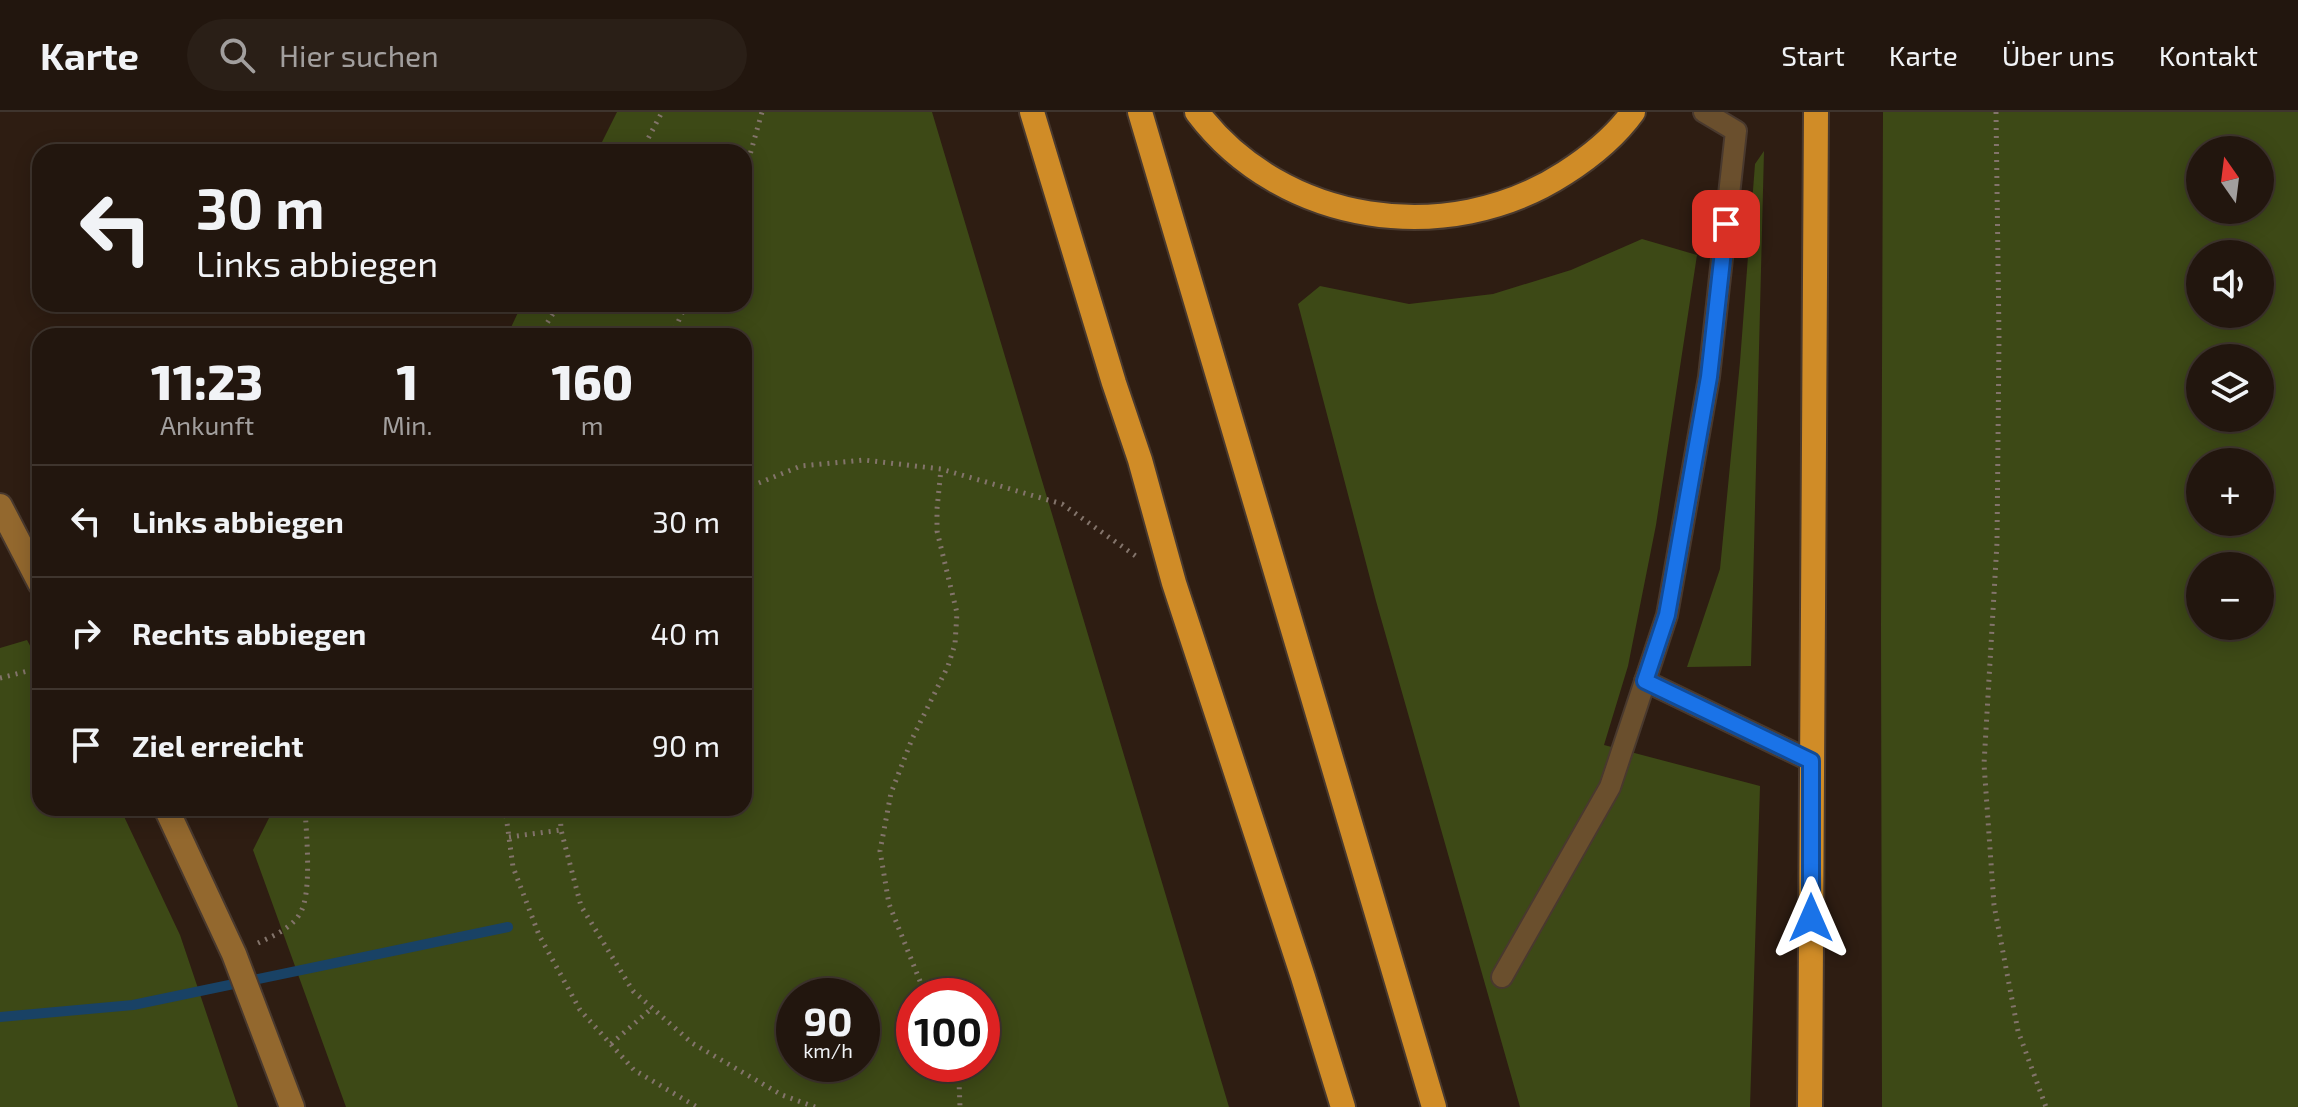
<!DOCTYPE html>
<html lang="de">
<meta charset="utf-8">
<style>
:root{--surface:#22160e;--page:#2a1f17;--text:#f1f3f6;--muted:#a29f9e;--line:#3f352e}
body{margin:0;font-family:"Exo 2",sans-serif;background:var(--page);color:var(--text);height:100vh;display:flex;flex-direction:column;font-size:30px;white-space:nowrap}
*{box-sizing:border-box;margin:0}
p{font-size:26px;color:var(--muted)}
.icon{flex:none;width:44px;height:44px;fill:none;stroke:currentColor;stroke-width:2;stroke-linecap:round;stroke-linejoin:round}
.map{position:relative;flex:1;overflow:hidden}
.side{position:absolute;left:32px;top:216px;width:720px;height:488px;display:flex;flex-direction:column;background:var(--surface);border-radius:24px;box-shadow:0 4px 20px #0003,0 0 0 2px var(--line)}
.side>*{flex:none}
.banner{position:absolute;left:32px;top:32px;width:720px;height:168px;border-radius:24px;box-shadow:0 4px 20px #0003,0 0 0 2px var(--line);background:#22160e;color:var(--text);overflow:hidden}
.needle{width:52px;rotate:346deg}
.fabs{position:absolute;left:2186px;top:24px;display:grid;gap:16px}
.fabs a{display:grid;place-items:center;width:88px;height:88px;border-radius:50%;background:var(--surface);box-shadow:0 4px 20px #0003,0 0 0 2px var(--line);font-size:40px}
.speed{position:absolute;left:776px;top:866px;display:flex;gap:16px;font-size:40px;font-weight:700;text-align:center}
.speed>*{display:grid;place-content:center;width:104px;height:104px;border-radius:50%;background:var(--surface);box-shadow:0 4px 20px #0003,0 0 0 2px var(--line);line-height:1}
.speed small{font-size:20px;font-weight:400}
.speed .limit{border:12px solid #d22;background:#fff;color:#111}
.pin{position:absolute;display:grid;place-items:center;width:68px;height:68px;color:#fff;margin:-34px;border-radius:16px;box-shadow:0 4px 12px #0006}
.me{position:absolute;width:88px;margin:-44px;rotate:0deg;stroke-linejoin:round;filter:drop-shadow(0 0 6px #0008)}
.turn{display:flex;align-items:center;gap:28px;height:168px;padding:0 32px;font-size:36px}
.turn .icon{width:104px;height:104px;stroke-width:2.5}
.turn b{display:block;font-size:56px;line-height:68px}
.eta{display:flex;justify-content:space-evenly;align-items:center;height:136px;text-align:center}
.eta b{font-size:48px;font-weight:800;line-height:56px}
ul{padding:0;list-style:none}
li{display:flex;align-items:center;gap:24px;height:112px;padding:0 32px;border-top:2px solid var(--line)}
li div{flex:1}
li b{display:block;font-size:30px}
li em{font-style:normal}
header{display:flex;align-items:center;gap:48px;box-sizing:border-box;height:112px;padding:0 40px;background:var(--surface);border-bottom:2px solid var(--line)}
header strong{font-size:38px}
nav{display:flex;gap:44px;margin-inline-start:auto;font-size:28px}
.search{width:560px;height:72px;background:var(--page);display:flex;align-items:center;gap:20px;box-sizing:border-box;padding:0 28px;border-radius:44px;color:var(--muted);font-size:30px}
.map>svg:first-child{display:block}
</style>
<header>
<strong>Karte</strong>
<div class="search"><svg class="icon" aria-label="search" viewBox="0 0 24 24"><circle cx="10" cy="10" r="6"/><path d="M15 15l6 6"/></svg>Hier suchen</div>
<nav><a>Start</a><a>Karte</a><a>Über uns</a><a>Kontakt</a></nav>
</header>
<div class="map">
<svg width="2298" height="995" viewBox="0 0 2298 995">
<rect width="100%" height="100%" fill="#2e1d12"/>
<g fill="#3d4916" fill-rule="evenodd">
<path d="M617,0H932L1229,995H346L253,738L274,696H744V224H507L522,192H744V40H597ZM794,884H862V952H794ZM914,884H982V952H914Z"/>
<path d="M1883,0H2298V995H1882L1881,512ZM2260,38V98H2200V38ZM2200,142H2260V202H2200ZM2200,246H2260V306H2200ZM2260,350V410H2200V350ZM2260,454V514H2200V454Z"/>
<path d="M1764,39L1751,554L1687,555L1720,457L1740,250L1755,52Z"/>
<path d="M1642,127L1697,143L1656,413L1628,554L1604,633L1760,674L1750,995H1520L1376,489L1298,192L1320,174L1409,192L1493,182L1571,158Z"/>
<path d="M27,528L40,552V696H120L180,823L238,995H0V536Z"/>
</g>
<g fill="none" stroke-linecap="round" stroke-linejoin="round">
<path stroke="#194265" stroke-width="10" d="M0,905L133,893L508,815"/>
<defs>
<g id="service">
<path d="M1645,569L1811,649"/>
<path d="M1502,865L1610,675L1667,503L1709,265L1736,19L1704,0"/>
</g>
<g id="secondary">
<path d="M0,394L40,471"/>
<path d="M166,696L234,842L292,995"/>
</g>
<g id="motorway">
<path d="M1032,0L1114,271L1140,348L1174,471L1303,865L1343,995"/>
<path d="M1140,0L1434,995"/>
<path d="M1197,0C1282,113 1448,137 1565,61C1590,45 1615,25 1633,0"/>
<path d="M1810,995L1816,0"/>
</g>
</defs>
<use href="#service" stroke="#49392e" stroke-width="24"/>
<use href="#secondary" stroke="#49392e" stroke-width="28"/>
<use href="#motorway" stroke="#49392e" stroke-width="28"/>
<g stroke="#83746b" stroke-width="5" stroke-dasharray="2 6" stroke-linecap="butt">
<path d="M1996,0L1999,225L1997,431L1984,652L1994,793L2018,919L2046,995"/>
<path d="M641,40L662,0"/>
<path d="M744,64L762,0"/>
<path d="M539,224L559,192"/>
<path d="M672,224L686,192"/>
<path d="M744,377L801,354L864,348L941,357L1062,392L1137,445"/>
<path d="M0,566L40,556"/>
<path d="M505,696L513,755L539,823L580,898L634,958L697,995"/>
<path d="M560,696L561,718L581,794L633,879L692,931L782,983L815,995"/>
<path d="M509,725L561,718"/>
<path d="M258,831C273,824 290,817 299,803C313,784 306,720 305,696"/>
<path d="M926,884L889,792L880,739L891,681L912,627L948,554L955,532L957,501L937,419V397L941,357"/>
<path d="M611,932L652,896"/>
<path d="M954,952L959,969L960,995"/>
</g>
<use href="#service" stroke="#6a4f2d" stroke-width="20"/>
<use href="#secondary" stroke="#93682e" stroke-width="24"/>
<use href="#motorway" stroke="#d08c27" stroke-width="24"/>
</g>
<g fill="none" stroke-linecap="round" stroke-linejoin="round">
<defs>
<path id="route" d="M1726,112L1709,265L1667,503L1645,569L1811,649V806"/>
</defs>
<use href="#route" stroke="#114b97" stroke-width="20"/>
<use href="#route" stroke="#1a73e8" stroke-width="14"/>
</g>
</svg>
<div class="fabs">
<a><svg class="needle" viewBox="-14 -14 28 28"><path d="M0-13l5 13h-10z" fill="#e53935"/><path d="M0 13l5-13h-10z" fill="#a29f9e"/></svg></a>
<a><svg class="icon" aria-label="sound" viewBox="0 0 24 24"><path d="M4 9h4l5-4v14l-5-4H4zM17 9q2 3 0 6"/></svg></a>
<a><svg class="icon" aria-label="layers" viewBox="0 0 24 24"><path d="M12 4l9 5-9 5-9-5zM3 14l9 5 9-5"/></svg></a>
<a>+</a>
<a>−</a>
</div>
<div class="speed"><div>90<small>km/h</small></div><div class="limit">100</div></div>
<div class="pin" style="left:1726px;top:112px;background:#d93025"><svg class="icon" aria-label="arrive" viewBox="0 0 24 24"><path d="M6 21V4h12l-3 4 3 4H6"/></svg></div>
<svg class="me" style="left:1811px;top:806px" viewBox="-20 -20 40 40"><path d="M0-17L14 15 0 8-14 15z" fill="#1a73e8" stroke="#fff" stroke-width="4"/></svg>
<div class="banner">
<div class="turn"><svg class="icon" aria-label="left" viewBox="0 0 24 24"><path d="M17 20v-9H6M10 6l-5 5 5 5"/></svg><div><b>30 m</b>Links abbiegen</div></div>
</div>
<section class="side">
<div class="eta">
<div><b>11:23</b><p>Ankunft</p></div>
<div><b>1</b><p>Min.</p></div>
<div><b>160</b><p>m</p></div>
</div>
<ul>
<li><svg class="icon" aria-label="left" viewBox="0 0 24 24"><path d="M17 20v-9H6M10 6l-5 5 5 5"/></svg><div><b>Links abbiegen</b></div><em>30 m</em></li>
<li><svg class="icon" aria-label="right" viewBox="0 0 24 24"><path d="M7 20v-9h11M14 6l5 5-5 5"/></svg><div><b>Rechts abbiegen</b></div><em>40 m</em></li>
<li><svg class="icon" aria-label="arrive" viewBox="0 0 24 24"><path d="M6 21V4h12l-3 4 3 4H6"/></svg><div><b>Ziel erreicht</b></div><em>90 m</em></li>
</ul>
</section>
</div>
